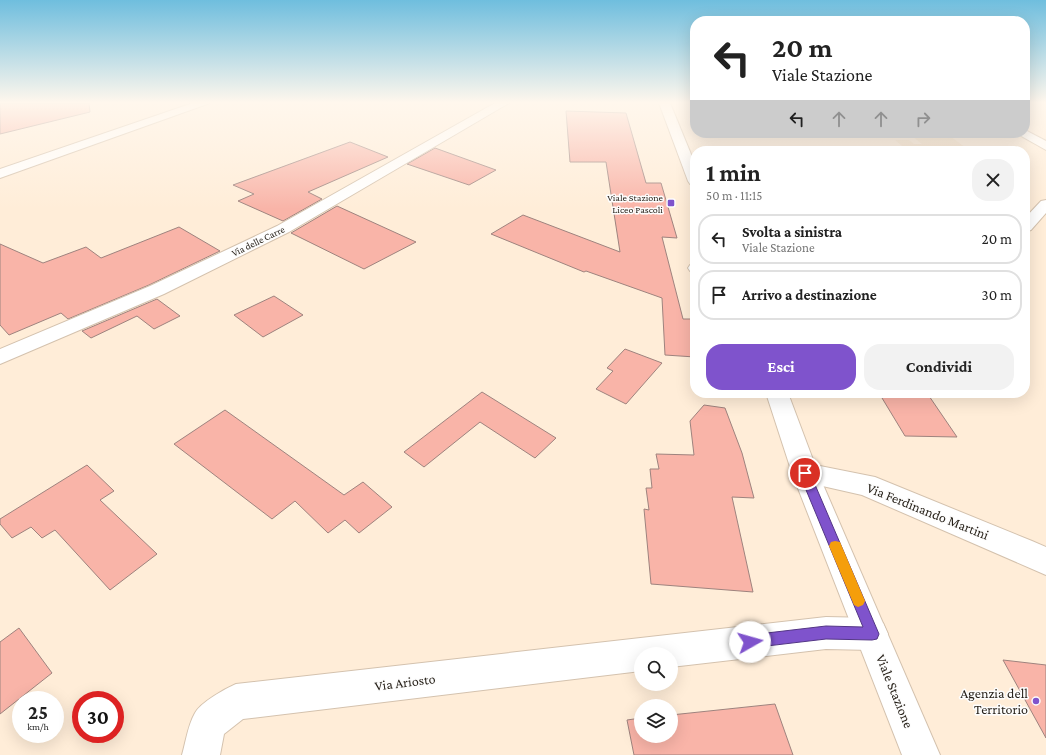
<!DOCTYPE html>
<html lang="it">
<meta charset="utf-8">
<style>
:root{--surface:#fff;--page:#f2f2f2;--text:#222;--muted:#767676;--line:#e0e0e0;--accent:#7f53cc}
body{margin:0;font-family:"Crimson Pro",serif;background:var(--page);color:var(--text);height:100vh;display:flex;flex-direction:column;font-size:15px;white-space:nowrap}
*{box-sizing:border-box;margin:0}
p{font-size:13px;color:var(--muted)}
.icon{flex:none;width:22px;height:22px;fill:none;stroke:currentColor;stroke-width:2;stroke-linecap:round;stroke-linejoin:round}
.map{position:relative;flex:1;overflow:hidden}
.side{position:absolute;left:690px;top:146px;width:340px;height:252px;display:flex;flex-direction:column;background:var(--surface);border-radius:16px;box-shadow:0 4px 16px #0002}
.side>*{flex:none}
.top-card{position:absolute;left:690px;top:16px;width:340px;height:122px;border-radius:16px;box-shadow:0 4px 16px #0002;background:#fff;color:var(--text);overflow:hidden}
.fabs{position:absolute;left:634px;top:647px;display:grid;gap:8px}
.fabs a{display:grid;place-items:center;width:44px;height:44px;border-radius:50%;background:var(--surface);box-shadow:0 4px 16px #0002;font-size:20px}
.speed{position:absolute;left:12px;top:691px;display:flex;gap:8px;font-size:20px;font-weight:700;text-align:center}
.speed>*{display:grid;place-content:center;width:52px;height:52px;border-radius:50%;background:var(--surface);box-shadow:0 4px 16px #0002;line-height:1}
.speed small{font-size:10px;font-weight:400}
.speed .limit{border:6px solid #d22;background:#fff;color:#111}
.pin{position:absolute;display:grid;place-items:center;width:34px;height:34px;color:#fff;margin:-17px;border:2px solid #fff;border-radius:50%;box-shadow:0 1px 4px #0007}
.me{position:absolute;width:44px;margin:-22px;rotate:83deg;stroke-linejoin:round;filter:drop-shadow(0 0 3px #0008)}
.turn{display:flex;align-items:center;gap:14px;height:84px;padding:0 16px;font-size:18px}
.turn .icon{width:52px;height:52px;stroke-width:2.5}
.turn b{display:block;font-size:28px;line-height:34px}
.lanes{display:flex;align-items:center;height:38px;padding:0 16px;background:#0003;justify-content:center;gap:20px;direction:ltr}
.lanes .off{opacity:.35}
.round{display:grid;place-items:center;flex:none;width:42px;height:42px;border-radius:16px;background:var(--page)}
.overview{display:flex;align-items:center;justify-content:space-between;height:68px;padding:0 16px}
h1{font-size:24px;font-weight:700;line-height:30px}
.primary-button{display:flex;gap:8px;margin-top:auto;padding:8px 16px}
.primary-button a{flex:1;height:46px;border-radius:16px;background:var(--accent);color:#fff;font-size:16px;font-weight:700;line-height:46px;text-align:center}
.primary-button a+a{background:var(--page);color:var(--text)}
ul{padding:0;list-style:none}
li{display:flex;align-items:center;gap:12px;height:50px;margin:0 8px 6px;padding:0 8px;border:2px solid var(--line);border-radius:16px}
li div{flex:1}
li b{display:block;font-size:15px}
li em{font-style:normal}
.map>svg:first-child{display:block}
</style>
<div class="map">
<svg width="1046" height="755" viewBox="0 0 1046 755">
<rect width="100%" height="100%" fill="#ffedd8"/>
<path fill="#f9e2c6" d="M908,133H946L970,151H908L895,140H909L914,144H922Z"/>
<g fill="#f9b4a8" stroke="#9e837e">
<path d="M0,103H89L90,112L0,134Z"/>
<path d="M566,111L626,113L646,183H661L677,238L662,237L683,319H691L695,335V357L665,355L662,298L586,271L584,272L491,234L523,215L620,252L606,162H570Z"/>
<path d="M350,142L388,157L308,192L322,199L283,221L238,201L254,194L233,185Z"/>
<path d="M435,148L496,170L469,185L407,164Z"/>
<path d="M337,206L416,242L364,269L291,233Z"/>
<path d="M179,227L220,251L149,285L68,319L61,313L9,335L0,325V244L43,263L86,247L101,258Z"/>
<path d="M274,296L303,315L263,337L234,315Z"/>
<path d="M157,299L180,316L154,329L137,316L91,338L82,331Z"/>
<path d="M625,349L662,363L626,404L596,389L613,371L607,368Z"/>
<path d="M482,392L556,438L535,458L480,422L424,467L404,452Z"/>
<path d="M879,393H927L957,437L905,436Z"/>
<path d="M704,405L725,408L742,453L754,498L732,497L753,592L651,584L644,509L649,510L646,488H652L650,469H659L656,454L694,455L690,421Z"/>
<path d="M225,410L344,495L363,482L392,507L359,533L345,520L328,533L295,501L272,519L174,444Z"/>
<path d="M87,465L114,491L100,500L157,554L110,590L55,530L42,538L31,527L12,538L0,524V519Z"/>
<path d="M19,628L52,673L0,714V642Z"/>
<path d="M1003,660L1046,665V738Z"/>
<path d="M775,704L793,755H634L627,720L641,718V736H671V715Z"/>
</g>
<g fill="none" stroke-linecap="round" stroke-linejoin="round">
<defs>
<path id="lane" d="M695,264V272L690,271L688,268L690,265Z"/>
<g id="street">
<path d="M495,103H509L289,232L164,294L0,364V349L150,286L277,226Z"/>
<path d="M1025,130L1046,141V150L1016,133H1025Z"/>
<path d="M1046,200V213L1031,230L1025,232V218L1041,201Z"/>
<path d="M805,463L875,477L1032,541L1046,547V575L862,495L796,480L792,473L796,466Z"/>
<path d="M826,617L872,618L883,623L888,634L883,645L872,650L826,649L671,667V654H641V671L243,719L224,734L220,755H182C186,741 188,725 195,713C201,702 225,689 236,684Z"/>
</g>
<g id="secondary">
<path d="M193,103H210L0,178V169Z"/>
<path d="M659,103H670L695,164V185L690,184L688,181Z"/>
<path d="M766,393H788L818,473L940,755H902L792,473Z"/>
</g>
</defs>
<use href="#lane" stroke="#d4c2ae" stroke-width="2"/>
<use href="#street" stroke="#d4c2ae" stroke-width="2"/>
<use href="#secondary" stroke="#d4c2ae" stroke-width="2"/>
<use href="#lane" fill="#fff" fill-rule="evenodd"/>
<use href="#street" fill="#fff" fill-rule="evenodd"/>
<use href="#secondary" fill="#fff" fill-rule="evenodd"/>
</g>
<linearGradient id="sky" x2="0" y2="1"><stop stop-color="#6fbede"/><stop offset="0.49" stop-color="#fff7ed"/><stop offset="1" stop-color="#fff7ed" stop-opacity="0"/></linearGradient>
<rect width="1046" height="209" fill="url(#sky)"/>
<path fill="#7f53cc" stroke="#533685" d="M805,469L810,473L879,634L877,639L872,640L826,639L750,648L745,646L743,642L745,637L750,635L826,626L863,627L799,473Z"/>
<path fill="#f59e0b" d="M835,541L840,542L865,601L863,605L858,607L854,605L829,546L831,542Z"/>
<g fill="#7f53cc" stroke="#fdfdfd" stroke-width="1.5">
<rect x="667" y="199" width="8" height="8" rx="2"/>
<circle cx="1036" cy="701" r="4"/>
</g>
<g text-anchor="middle" dominant-baseline="central" stroke-width="3" stroke-linejoin="round" paint-order="stroke">
<g font-size="10" fill="#251f17" stroke="#fdfdfd" text-anchor="end">
<text x="663" y="197">Viale Stazione<tspan x="663" dy="12">Liceo Pascoli</tspan></text>
</g>
<g font-size="10" fill="#251f17" stroke="#fdfdfd">
<text transform="translate(258 241) rotate(-26)">Via delle Carre</text>
</g>
<g font-size="14" fill="#251f17" stroke="#fdfdfd">
<text transform="translate(928 511) rotate(22)">Via Ferdinando Martini</text>
<text transform="translate(405 682) rotate(-7)">Via Ariosto</text>
<text transform="translate(895 691) rotate(68)">Viale Stazione</text>
</g>
<g font-size="14" fill="#251f17" stroke="#fdfdfd" text-anchor="end">
<text x="1028" y="693">Agenzia dell<tspan x="1028" dy="16">Territorio</tspan></text>
</g>
</g>
</svg>
<div class="fabs">
<a><svg class="icon" aria-label="search" viewBox="0 0 24 24"><circle cx="10" cy="10" r="6"/><path d="M15 15l6 6"/></svg></a>
<a><svg class="icon" aria-label="layers" viewBox="0 0 24 24"><path d="M12 4l9 5-9 5-9-5zM3 14l9 5 9-5"/></svg></a>
</div>
<div class="speed"><div>25<small>km/h</small></div><div class="limit">30</div></div>
<div class="pin" style="left:805px;top:473px;background:#d93025"><svg class="icon" aria-label="arrive" viewBox="0 0 24 24"><path d="M6 21V4h12l-3 4 3 4H6"/></svg></div>
<svg class="me" style="left:750px;top:642px" viewBox="-20 -20 40 40"><circle r="19" fill="#fff"/><path d="M0-13L10 11 0 6-10 11z" fill="#7f53cc"/></svg>
<div class="top-card">
<div class="turn"><svg class="icon" aria-label="left" viewBox="0 0 24 24"><path d="M17 20v-9H6M10 6l-5 5 5 5"/></svg><div><b>20 m</b>Viale Stazione</div></div>
<div class="lanes"><svg class="icon" aria-label="left" viewBox="0 0 24 24"><path d="M17 20v-9H6M10 6l-5 5 5 5"/></svg><svg class="icon off" aria-label="ahead" viewBox="0 0 24 24"><path d="M12 20V5M6 11l6-6 6 6"/></svg><svg class="icon off" aria-label="ahead" viewBox="0 0 24 24"><path d="M12 20V5M6 11l6-6 6 6"/></svg><svg class="icon off" aria-label="right" viewBox="0 0 24 24"><path d="M7 20v-9h11M14 6l5 5-5 5"/></svg></div>
</div>
<section class="side">
<div class="overview"><div><h1>1 min</h1><p>50 m · 11:15</p></div><a class="round"><svg class="icon" aria-label="close" viewBox="0 0 24 24"><path d="M6 6l12 12M18 6L6 18"/></svg></a></div>
<ul>
<li><svg class="icon" aria-label="left" viewBox="0 0 24 24"><path d="M17 20v-9H6M10 6l-5 5 5 5"/></svg><div><b>Svolta a sinistra</b><p>Viale Stazione</p></div><em>20 m</em></li>
<li><svg class="icon" aria-label="arrive" viewBox="0 0 24 24"><path d="M6 21V4h12l-3 4 3 4H6"/></svg><div><b>Arrivo a destinazione</b></div><em>30 m</em></li>
</ul>
<div class="primary-button"><a>Esci</a><a>Condividi</a></div>
</section>
</div>
